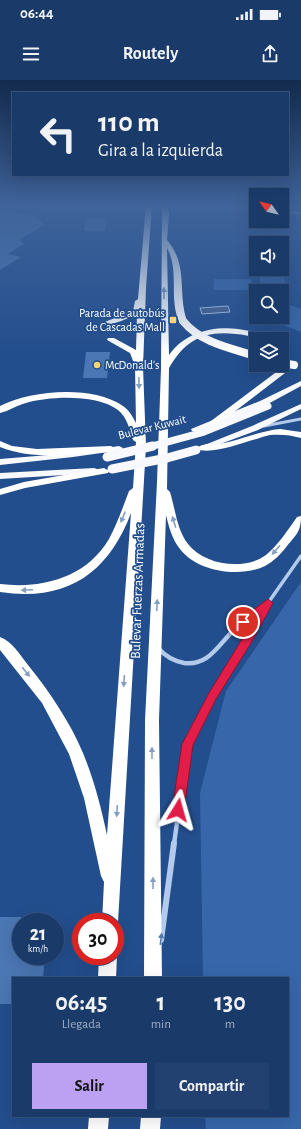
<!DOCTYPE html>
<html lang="es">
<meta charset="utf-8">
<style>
:root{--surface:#1a3a6a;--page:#234170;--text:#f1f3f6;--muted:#9fadc1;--line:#38547e;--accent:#bca0f2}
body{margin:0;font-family:"Alegreya Sans",sans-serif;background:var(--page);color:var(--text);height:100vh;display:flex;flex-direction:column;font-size:15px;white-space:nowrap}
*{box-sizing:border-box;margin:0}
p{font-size:13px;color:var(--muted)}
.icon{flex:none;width:22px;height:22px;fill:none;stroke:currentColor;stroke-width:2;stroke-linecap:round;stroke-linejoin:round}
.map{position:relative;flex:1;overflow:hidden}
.details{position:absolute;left:12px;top:897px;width:277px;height:140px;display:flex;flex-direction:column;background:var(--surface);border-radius:0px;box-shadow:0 4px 16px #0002,0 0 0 1px var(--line)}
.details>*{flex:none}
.top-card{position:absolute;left:12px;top:12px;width:277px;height:84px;border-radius:0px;box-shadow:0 4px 16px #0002,0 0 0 1px var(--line);background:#1a3a6a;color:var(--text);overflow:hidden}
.needle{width:26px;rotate:304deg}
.buttons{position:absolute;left:249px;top:108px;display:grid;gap:8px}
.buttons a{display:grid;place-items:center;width:40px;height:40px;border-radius:0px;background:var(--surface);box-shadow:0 4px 16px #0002,0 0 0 1px var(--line);font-size:20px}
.speed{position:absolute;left:12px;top:833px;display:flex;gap:8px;font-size:20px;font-weight:700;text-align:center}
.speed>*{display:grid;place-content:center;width:52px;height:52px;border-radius:50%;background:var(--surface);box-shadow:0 4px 16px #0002,0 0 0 1px var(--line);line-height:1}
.speed small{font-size:10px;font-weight:400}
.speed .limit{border:6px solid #d22;background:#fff;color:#111}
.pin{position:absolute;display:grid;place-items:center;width:34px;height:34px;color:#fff;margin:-17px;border:2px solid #fff;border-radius:50%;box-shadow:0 1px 4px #0007}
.me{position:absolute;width:44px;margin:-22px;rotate:8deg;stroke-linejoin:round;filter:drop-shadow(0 0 3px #0008)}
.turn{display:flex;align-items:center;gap:14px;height:84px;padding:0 20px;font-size:18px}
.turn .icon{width:52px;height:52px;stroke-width:2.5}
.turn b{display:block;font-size:28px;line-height:34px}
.eta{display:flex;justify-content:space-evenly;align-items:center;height:68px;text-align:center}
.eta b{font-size:24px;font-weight:600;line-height:28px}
.cta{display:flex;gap:8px;margin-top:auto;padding:8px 20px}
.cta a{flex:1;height:46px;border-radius:0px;background:var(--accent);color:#111;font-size:16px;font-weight:600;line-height:46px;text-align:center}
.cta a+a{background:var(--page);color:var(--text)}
.status{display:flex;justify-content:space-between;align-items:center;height:28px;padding:0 20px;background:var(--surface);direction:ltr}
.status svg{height:11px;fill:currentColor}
header{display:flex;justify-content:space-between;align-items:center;height:52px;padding:0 20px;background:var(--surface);font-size:18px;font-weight:600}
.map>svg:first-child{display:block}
</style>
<div class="status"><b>06:44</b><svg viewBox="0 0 49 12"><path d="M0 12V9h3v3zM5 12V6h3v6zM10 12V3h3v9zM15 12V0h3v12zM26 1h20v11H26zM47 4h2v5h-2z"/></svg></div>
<header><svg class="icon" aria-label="menu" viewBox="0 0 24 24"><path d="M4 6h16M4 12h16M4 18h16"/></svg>Routely<svg class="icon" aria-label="share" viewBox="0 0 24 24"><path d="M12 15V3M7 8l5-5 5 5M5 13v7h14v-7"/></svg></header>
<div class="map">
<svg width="301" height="1049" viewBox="0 0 301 1049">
<rect width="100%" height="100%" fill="#234e8d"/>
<g fill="#3767aa">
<path d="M258,189L282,190L286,208L261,207Z"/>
<path d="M214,199H251L252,210H213Z"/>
<path d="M282,222L301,229V252L264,237H282Z"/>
<path d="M301,502V1049H206L205,1036H288V898H203L200,713L226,611Z"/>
</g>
<path fill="#446290" stroke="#a6c4ec" d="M228,226L230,232L202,234L200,228Z"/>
<g fill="#4b77b4">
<path d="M0,131L36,136L44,145L19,160L24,164L7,174L21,177L0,190Z"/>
<path d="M86,138H107L105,151H84Z"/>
<path d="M86,272H110L107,298H83Z"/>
<path d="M0,837H21V876H45L43,898H13V924H0Z"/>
</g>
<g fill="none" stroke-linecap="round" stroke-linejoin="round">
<path stroke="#b2caeb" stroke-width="2" d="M289,132L301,133"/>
<path stroke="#b2caeb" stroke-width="3" d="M264,346L301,339"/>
<g stroke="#b2caeb" stroke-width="3.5">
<path d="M244,541L266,524"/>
<path d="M258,541L268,523L301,476"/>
</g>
<g stroke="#b2caeb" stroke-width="4.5">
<path d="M158,568C165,576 174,581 184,583C206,586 216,569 229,555C233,549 239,545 245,540"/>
<path d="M174,764L188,665L212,616L248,560L259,540"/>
</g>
<path stroke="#b2caeb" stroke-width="6" d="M161,860L174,763"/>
<g fill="#f7f9fe" fill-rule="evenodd">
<path d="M301,301V306L266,325L198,351H192L191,349L260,321Z"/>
<path d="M301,324V329L258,350L204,370H201L197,368L252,346Z"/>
<path d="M119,366L123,368L122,370L73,377L0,385V379L73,373Z"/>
<path d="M94,388L97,389L98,391L97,393L0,399V393Z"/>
</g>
<g fill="#fff" fill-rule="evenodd">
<path d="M146,125H152L146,208L143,287L146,366L118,842L115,848V842H102L104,802L101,796L84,718L69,674L42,623L0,570V557C12,561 20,575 28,585C49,611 70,642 83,673C94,700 101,727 107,755L131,433C108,494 66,522 0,512V504C42,509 86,498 109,459C117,444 123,427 129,411L133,408L136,362L133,360C130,350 127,337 118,330C97,314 50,316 26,323C17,325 9,331 0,333V326C31,310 93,305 123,326C129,330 133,337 136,343L135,286L130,273L107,260L108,258H114L136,270L137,234C127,239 117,243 106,245L102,243L133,231L135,221L138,219Z"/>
<path d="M162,125H168L169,134L167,160C189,186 177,211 187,241L183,243H180C168,220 180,191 167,168L169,275C187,249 221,244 250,251C257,253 265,254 270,259C258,259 248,255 236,254C204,250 185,260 169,288L167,409L170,412C175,428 177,450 188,464C204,485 244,491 266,475C278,465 288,450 297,437L301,436C301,451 297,454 287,466C281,474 274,481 265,486C240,498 197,492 180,469C172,459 169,447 166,435L159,640L162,898H144L145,640L157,402L161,288Z"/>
<path d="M282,269H285C290,278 290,284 285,293L217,345H211L209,343L211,341L279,290L280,285H282Z"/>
<path d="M280,349L301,352V358C291,355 281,354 270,355C256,358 207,378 197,368C202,363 212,364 218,364C239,361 259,351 280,349Z"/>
<path d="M0,361L12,366L37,369L111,366L116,369L111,372C76,374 34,381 0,367Z"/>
<path d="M104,388L109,391L108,393L25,408L0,415V409L24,402Z"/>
<path d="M115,872L117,876L116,898H98L99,876H115Z"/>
<path d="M89,1036H109L108,1049H88Z"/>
<path d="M141,1036H161L160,1049H140Z"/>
</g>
<path stroke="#f7f9fe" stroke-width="7" d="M149,367L204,352L268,326"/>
<g stroke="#f7f9fe" stroke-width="9">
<path d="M107,377L153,366"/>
<path d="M112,389L167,378L196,370"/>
</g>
<g stroke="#fff" stroke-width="8">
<path d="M183,241C201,263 230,268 256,276"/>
<path d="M282,283L294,285"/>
</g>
</g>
<defs><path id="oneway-solid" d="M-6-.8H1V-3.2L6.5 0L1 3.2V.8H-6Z"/></defs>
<g fill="#869ec0">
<use href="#oneway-solid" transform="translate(164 213) rotate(-90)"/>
<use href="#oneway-solid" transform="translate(139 303) rotate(89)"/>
<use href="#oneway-solid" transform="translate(123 437) rotate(113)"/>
<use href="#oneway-solid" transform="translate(174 442) rotate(-107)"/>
<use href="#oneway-solid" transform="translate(276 470) rotate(131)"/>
<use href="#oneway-solid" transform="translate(27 510) rotate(178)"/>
<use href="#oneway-solid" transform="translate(157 525) rotate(-88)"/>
<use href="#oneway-solid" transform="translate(26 592) rotate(52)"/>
<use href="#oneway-solid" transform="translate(124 601) rotate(94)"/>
<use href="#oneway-solid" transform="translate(152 673) rotate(-90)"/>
<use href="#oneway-solid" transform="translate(117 731) rotate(93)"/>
<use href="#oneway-solid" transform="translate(153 803) rotate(-90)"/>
</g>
<use fill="#5579ae" href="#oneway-solid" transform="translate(161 859) rotate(-83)"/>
<linearGradient id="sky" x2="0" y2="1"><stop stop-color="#132b4e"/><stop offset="0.46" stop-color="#3f639a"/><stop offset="1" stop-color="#3f639a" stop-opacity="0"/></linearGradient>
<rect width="301" height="272" fill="url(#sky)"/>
<path fill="#e11d48" stroke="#92132f" d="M268,519L273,523L251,563L216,619L193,665L184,730L182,734L178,736L174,734L172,730L182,664L209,613L255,538L243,546L239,542L240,540Z"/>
<g fill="#f6d575" stroke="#234e8d" stroke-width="1.5">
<rect x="169" y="236" width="8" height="8" rx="2"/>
<circle cx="97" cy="285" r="4"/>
</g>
<g text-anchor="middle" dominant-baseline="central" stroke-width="3.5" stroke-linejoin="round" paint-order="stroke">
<g font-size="12" fill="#fff" stroke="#234e8d" text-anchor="end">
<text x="165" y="233">Parada de autobús<tspan x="165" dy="14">de Cascadas Mall</tspan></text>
<text x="105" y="285" text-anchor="start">McDonald's</text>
</g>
<g font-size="12" fill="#fff" stroke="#234e8d">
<text transform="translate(152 347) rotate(-14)">Bulevar Kuwait</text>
</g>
<g font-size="14" fill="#fff" stroke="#234e8d">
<text transform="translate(138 511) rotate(-88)">Bulevar Fuerzas Armadas</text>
</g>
</g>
</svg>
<div class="buttons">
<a><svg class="needle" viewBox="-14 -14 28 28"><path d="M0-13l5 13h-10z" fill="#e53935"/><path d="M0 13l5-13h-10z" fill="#9fadc1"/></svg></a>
<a><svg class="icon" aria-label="sound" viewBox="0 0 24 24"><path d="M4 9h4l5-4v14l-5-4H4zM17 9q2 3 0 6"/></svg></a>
<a><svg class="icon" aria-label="search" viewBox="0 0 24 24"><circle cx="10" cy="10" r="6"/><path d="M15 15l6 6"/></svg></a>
<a><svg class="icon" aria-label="layers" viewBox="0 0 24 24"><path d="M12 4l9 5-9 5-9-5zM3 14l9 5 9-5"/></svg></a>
</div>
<div class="speed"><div>21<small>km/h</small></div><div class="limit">30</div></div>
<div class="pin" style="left:243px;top:542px;background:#d93025"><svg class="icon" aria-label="arrive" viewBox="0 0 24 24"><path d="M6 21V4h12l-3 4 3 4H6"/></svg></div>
<svg class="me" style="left:178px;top:730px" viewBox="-20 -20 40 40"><path d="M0-17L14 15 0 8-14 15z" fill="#e11d48" stroke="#fff" stroke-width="4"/></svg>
<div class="top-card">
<div class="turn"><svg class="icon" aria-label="left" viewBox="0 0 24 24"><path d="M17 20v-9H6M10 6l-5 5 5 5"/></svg><div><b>110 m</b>Gira a la izquierda</div></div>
</div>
<section class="details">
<div class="eta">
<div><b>06:45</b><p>Llegada</p></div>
<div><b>1</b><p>min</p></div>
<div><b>130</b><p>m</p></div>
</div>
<div class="cta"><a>Salir</a><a>Compartir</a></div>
</section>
</div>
